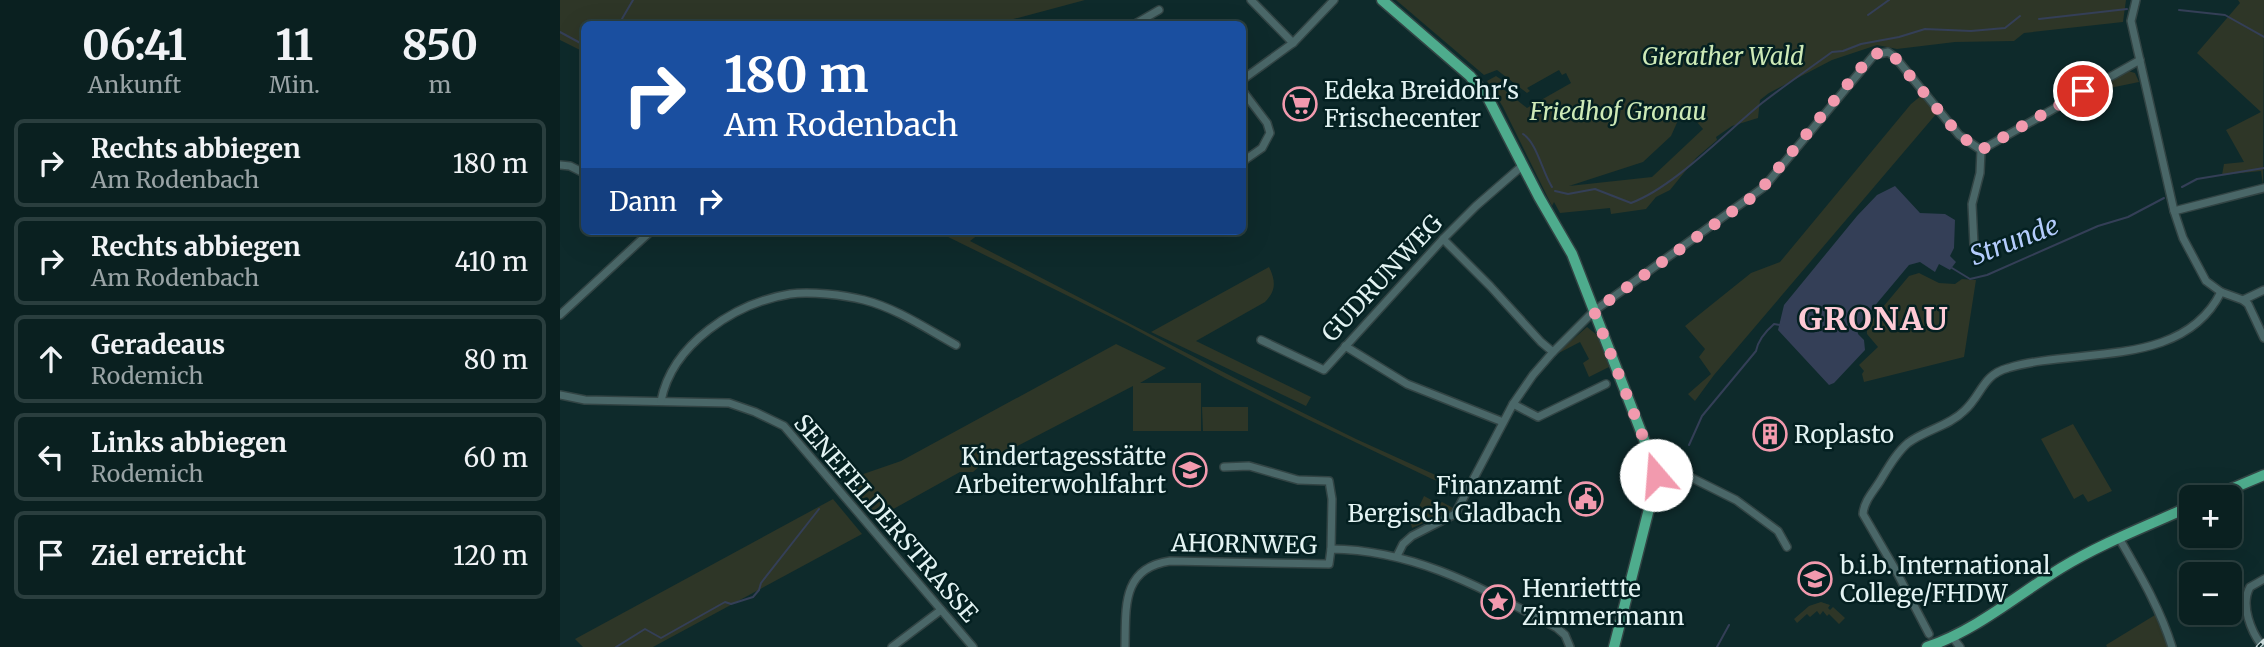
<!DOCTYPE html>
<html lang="de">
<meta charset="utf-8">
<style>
:root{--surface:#0a2020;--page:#182d2d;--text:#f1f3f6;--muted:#99a3a5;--line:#2a3e3e}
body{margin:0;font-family:Merriweather,serif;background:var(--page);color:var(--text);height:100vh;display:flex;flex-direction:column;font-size:26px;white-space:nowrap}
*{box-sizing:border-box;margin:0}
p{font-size:23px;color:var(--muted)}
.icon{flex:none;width:38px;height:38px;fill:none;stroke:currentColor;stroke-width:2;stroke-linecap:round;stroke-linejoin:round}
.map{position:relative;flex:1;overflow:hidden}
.drawer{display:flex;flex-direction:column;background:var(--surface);width:560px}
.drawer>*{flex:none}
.hud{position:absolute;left:21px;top:21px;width:665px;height:214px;border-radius:10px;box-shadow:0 7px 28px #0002,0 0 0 2px var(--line);background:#1a4fa0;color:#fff;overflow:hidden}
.tools{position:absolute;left:1619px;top:485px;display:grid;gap:14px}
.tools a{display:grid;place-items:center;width:63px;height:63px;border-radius:10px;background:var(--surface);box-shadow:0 7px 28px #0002,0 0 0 2px var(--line);font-size:35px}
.pin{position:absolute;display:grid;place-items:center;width:60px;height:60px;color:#fff;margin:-30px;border:4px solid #fff;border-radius:50%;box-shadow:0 2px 7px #0007}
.me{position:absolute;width:77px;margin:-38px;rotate:342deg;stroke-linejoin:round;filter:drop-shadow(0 0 5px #0008)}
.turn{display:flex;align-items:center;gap:24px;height:147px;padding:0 28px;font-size:32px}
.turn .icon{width:91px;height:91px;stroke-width:2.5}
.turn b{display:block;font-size:49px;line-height:60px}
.then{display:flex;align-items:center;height:66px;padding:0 28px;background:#0003;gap:14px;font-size:26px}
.eta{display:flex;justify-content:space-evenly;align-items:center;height:119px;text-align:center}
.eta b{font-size:42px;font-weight:700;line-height:49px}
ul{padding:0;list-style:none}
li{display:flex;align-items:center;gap:21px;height:88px;margin:0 14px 10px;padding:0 14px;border:4px solid var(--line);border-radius:10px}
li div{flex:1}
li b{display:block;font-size:26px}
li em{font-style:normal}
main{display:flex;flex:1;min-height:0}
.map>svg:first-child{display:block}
</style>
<main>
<section class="drawer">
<div class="eta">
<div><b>06:41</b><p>Ankunft</p></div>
<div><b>11</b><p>Min.</p></div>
<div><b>850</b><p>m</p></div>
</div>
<ul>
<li><svg class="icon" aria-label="right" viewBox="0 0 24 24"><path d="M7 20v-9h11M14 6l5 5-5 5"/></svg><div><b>Rechts abbiegen</b><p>Am Rodenbach</p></div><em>180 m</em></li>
<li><svg class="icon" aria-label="right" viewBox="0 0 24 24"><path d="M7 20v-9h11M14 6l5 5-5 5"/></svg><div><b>Rechts abbiegen</b><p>Am Rodenbach</p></div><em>410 m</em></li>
<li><svg class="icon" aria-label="ahead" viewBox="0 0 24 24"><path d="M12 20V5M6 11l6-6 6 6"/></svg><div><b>Geradeaus</b><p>Rodemich</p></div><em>80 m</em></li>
<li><svg class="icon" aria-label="left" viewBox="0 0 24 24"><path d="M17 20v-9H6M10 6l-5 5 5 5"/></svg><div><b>Links abbiegen</b><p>Rodemich</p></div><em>60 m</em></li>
<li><svg class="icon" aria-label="arrive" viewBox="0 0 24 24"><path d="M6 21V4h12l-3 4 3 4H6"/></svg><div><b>Ziel erreicht</b></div><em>120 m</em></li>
</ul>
</section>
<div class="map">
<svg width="1704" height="647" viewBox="0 0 1704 647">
<rect width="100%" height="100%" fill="#0e2a2b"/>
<g fill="#2e3627" fill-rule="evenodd">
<path d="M0,0H525L435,24H24V52L0,40Z"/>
<path d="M836,0H1566L1563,22L1464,33L1454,41L1395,42L1337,49L1317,45L1272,60L1209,93L1200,100L1198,118L1172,126L1156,137L1157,140L1136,158L1110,190L1096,197L1086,209L1051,214L1050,208L1000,213L994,202L992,206L943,107L927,81L936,76L942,80L938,85L967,108L1011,83L1006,73L1002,75L999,70L967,88L970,91L967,93L937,70L924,75ZM1124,107L1143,129L1092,177L1009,186L1083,162L1111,136Z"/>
<path d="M1678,0H1704L1703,185L1701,171L1662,175L1664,164L1684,162L1666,130L1701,112L1637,53L1680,3Z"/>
<path d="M1568,71L1575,73L1579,82L1545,89L1542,85Z"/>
<path d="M1362,95L1377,113L1154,375L1135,401L1128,394L1151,374L1139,357L1145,349L1125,326L1191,273L1220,262L1351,104Z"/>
<path d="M376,231H413L419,234L410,241L721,402L796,439L902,487L900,489L872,479L747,419L665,378L567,325Z"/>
<path d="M709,267C716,281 716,291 705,302L636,341L751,397L746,406L591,332Z"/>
<path d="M1359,273L1379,283L1395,284L1402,279L1416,280L1404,357L1304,382L1302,374L1304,371L1299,365L1318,347L1307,334V326L1349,276Z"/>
<path d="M1027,327L1037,335L1049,367L1029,377L1023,363L1029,359L1020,342L995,355Z"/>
<path d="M556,344L606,368L580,383H641V431H573V386L421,465L413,472H400L328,512L321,521L283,481L341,461Z"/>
<path d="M642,407H688V431H643Z"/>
<path d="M1513,424L1552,491L1528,502L1523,494L1514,499L1481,439Z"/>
<path d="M864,496L879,504L882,502L895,509L852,528L851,524Z"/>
<path d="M273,499L302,534L93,647H23L15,639Z"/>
<path d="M1261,602L1270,605L1268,608L1270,610L1273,607L1285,618L1279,624L1269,614L1267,616L1263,611L1260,615L1257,611L1250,617L1247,614L1237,623L1234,619L1249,606Z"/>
<path d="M1595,615L1608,647H1547L1546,645Z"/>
</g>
<path fill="#343f57" d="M1335,186L1360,213L1385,214L1395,220L1394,248L1390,256L1396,262L1390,270L1379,264L1375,272L1360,262L1349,265L1297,327L1298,334L1304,340L1305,350L1274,383L1269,385L1218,330L1224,305L1297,216L1317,195Z"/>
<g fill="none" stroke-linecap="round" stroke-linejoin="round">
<g stroke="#343f57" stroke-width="2">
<path d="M1619,10L1665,15L1704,37"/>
<path d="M1308,15L1329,0"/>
<path d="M1479,19L1567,9"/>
<path d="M59,24L73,0"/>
<path d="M0,32L24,45"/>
<path d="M963,134C977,143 982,171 992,187"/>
<path d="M1622,187L1637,179L1704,168"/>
<path d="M995,191L1008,194L1035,189L1071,203C1114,187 1165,133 1202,103C1225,85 1249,69 1272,52L1283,51L1301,44L1339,37L1365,29L1411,31L1445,28L1460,16"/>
<path d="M1392,268L1410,279L1427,275L1538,226L1568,217L1604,198"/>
<path d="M1129,445L1142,416L1196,351C1198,340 1206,331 1214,324L1220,325"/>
<path d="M56,647L85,629L101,638L165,602L171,604L193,597L199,590L201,583L259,509"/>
<path d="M1157,647L1169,625"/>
</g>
<defs>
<g id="minor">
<path d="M691,0L733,43"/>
<path d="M1576,0L1571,21L1614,211L1623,238L1646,281L1661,292L1683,300L1688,304L1704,338"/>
<path d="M575,24L599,10"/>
<path d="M682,80L733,43L774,0"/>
<path d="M682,90L707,123L710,133L702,148L682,162"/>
<path d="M1421,150L1580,60"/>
<path d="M0,165L10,166L24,173"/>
<path d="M1614,211L1704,188"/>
<path d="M883,239L930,286L981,342L993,352"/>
<path d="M1414,245L1412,204L1420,173L1421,150"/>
<path d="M1683,300L1704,290"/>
<path d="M0,315L91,231"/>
<path d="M701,340L764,370L883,239L916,206L962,166"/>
<path d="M785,346L847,384L943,422"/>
<path d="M0,395L25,400L169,403L195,412L224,426L413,647"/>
<path d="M101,401C112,344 175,303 230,294C250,291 284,295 304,300C336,308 367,329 396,345"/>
<path d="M953,404L978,417L1046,384"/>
<path d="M664,467L689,466L738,480L769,481L772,499L771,549"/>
<path d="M1095,472L1102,468L1114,469L1176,500L1218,531L1227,547"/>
<path d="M1559,538C1579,573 1600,608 1612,647"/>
<path d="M837,556L843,544L852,536L895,514L953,404L973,375L993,352L1034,311L1204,187L1314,55L1328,52L1335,57L1399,135L1421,150"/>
<path d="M1369,634L1335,569L1303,514C1304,501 1313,492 1320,481C1328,468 1336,453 1348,443C1365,430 1389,426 1404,411C1422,395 1422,375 1448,368C1518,347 1623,369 1661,292"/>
<path d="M1393,638L1400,647"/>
<path d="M332,647L381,610"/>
<path d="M565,647C566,608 561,568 610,561L769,564L771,549C857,550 923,589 997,628L1005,635L1010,647"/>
<path d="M1703,647C1691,632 1680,605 1690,587L1704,579"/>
</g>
<g id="major">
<path d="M822,0L910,76L928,98L979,197L1012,254L1092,460L1096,475L1094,489L1054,647"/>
<path d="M1652,497L1704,475"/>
<path d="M1367,647C1417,630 1457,595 1501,568C1542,543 1587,526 1631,506"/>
</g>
</defs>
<use href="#minor" stroke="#324444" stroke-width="10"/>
<use href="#major" stroke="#324444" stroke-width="13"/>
<use href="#minor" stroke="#4a6768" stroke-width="7"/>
<use href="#major" stroke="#4eac8d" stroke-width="10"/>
<defs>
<path id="rail" d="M1698,647L1704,641"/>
</defs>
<use href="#rail" stroke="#c6d7d7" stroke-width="4.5"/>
<use href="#rail" stroke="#042021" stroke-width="2" stroke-dasharray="5" stroke-linecap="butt"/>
</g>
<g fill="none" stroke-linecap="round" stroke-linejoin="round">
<path stroke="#f29aae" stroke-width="12" stroke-dasharray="0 21.6" d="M1096,475L1092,460L1034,311L1198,193L1310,57L1318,53H1331L1399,135L1421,150L1523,91"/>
</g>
<defs>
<symbol id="supermarket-ring" viewBox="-11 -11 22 22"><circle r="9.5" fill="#042021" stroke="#f29aae" stroke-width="1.5"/><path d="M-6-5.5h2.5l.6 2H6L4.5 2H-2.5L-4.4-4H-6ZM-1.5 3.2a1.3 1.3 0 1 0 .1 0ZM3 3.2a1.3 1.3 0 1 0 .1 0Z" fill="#f29aae"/></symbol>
<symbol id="building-ring" viewBox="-11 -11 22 22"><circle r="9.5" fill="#042021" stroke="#f29aae" stroke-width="1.5"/><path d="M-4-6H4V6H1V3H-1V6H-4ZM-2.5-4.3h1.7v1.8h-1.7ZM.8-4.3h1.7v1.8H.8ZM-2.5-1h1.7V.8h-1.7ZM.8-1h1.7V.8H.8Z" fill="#f29aae"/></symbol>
<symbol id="school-ring" viewBox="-11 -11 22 22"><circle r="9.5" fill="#042021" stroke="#f29aae" stroke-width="1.5"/><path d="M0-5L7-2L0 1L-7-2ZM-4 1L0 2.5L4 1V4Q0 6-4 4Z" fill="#f29aae"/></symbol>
<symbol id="civic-ring" viewBox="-11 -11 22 22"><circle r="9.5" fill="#042021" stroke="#f29aae" stroke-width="1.5"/><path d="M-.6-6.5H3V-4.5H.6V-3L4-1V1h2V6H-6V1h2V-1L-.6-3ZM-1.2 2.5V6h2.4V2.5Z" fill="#f29aae"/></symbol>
<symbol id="university-ring" viewBox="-11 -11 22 22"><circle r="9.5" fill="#042021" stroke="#f29aae" stroke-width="1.5"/><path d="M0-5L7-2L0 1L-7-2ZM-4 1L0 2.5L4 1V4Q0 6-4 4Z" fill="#f29aae"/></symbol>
<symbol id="sight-ring" viewBox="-11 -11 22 22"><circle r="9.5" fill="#042021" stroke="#f29aae" stroke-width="1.5"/><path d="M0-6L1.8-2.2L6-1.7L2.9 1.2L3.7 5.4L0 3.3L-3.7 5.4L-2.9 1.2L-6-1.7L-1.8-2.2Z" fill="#f29aae"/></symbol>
</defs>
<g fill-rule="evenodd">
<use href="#supermarket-ring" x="721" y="85" width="38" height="38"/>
<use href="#building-ring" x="1191" y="415" width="38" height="38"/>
<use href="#school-ring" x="611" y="451" width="38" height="38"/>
<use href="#civic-ring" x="1007" y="480" width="38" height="38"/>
<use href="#university-ring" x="1236" y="560" width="38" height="38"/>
<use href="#sight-ring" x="919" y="583" width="38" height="38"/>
</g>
<g text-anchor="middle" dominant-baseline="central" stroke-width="5" stroke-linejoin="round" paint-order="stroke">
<g font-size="24" font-style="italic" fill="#ceeab7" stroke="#042021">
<text x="1163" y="56">Gierather Wald</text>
<text x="1058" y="111">Friedhof Gronau</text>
</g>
<g font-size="24" fill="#e3f3f3" stroke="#042021" text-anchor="start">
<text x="764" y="90">Edeka Breidohr's<tspan x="764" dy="28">Frischecenter</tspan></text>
<text x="1234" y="434">Roplasto</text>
<text x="606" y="456" text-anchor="end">Kindertagesstätte<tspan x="606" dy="28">Arbeiterwohlfahrt</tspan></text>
<text x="1002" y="485" text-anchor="end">Finanzamt<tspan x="1002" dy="28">Bergisch Gladbach</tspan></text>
<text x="1280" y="565">b.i.b. International<tspan x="1280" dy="28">College/FHDW</tspan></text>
<text x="962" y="588">Henriettte<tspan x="962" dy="28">Zimmermann</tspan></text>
</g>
<g font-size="24" fill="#e3f3f3" stroke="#042021">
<text transform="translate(822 278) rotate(-47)">GUDRUNWEG</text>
<text transform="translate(326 518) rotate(49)">SENEFELDERSTRASSE</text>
<text transform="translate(684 544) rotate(1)">AHORNWEG</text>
</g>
<g font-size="26" font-style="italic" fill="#b4ccfd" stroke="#042021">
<text transform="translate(1454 240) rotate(-21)">Strunde</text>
</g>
<g font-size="32" font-weight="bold" letter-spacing="2" fill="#fecad5" stroke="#042021">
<text x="1314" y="319">GRONAU</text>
</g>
</g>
</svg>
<div class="tools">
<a>+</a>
<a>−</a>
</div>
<div class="pin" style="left:1523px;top:91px;background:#d93025"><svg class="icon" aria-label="arrive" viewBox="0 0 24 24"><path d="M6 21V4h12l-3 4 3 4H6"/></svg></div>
<svg class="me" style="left:1096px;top:475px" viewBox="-20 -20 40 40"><circle r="19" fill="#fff"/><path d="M0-13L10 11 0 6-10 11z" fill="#f29aae"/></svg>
<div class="hud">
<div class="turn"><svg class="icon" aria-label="right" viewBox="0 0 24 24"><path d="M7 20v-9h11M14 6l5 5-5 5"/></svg><div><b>180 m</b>Am Rodenbach</div></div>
<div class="then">Dann<svg class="icon" aria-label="right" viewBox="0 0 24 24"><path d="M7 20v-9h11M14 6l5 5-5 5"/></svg></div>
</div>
</div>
</main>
